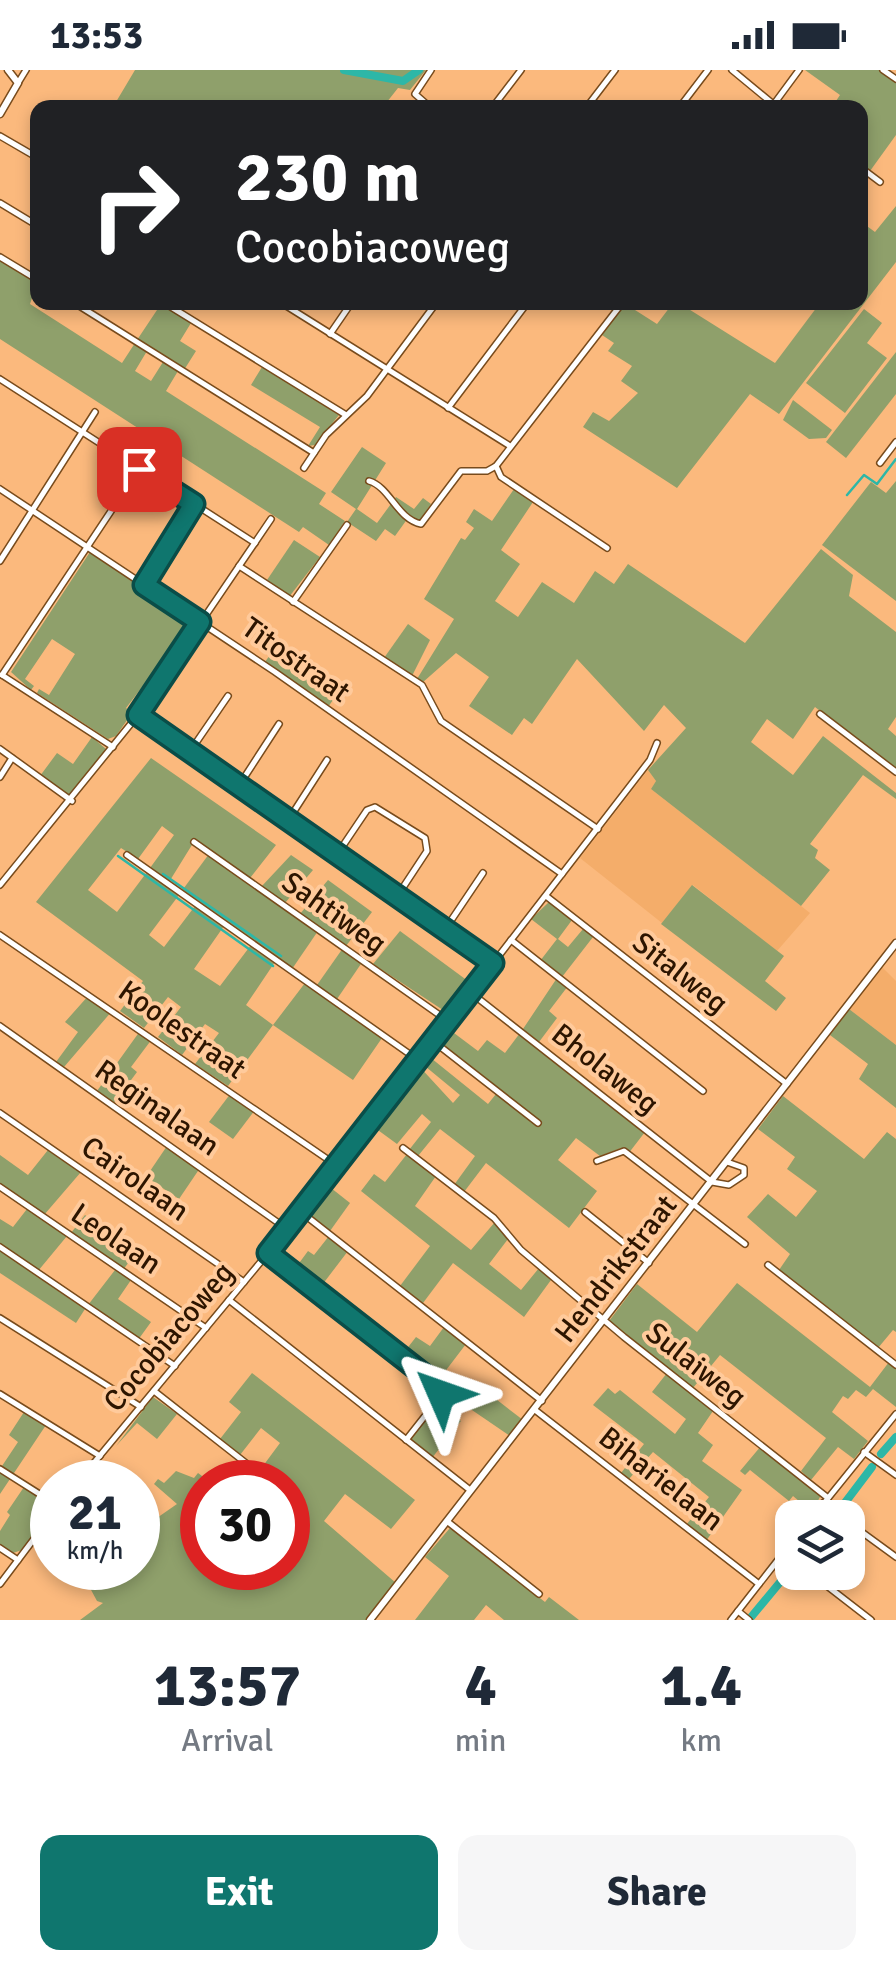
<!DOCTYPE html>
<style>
:root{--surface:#fff;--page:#f6f6f7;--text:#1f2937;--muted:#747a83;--accent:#0f766e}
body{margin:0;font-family:Signika,sans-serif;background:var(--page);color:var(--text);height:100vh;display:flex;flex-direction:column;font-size:38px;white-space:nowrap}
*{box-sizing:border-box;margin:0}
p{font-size:32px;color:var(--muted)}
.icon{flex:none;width:55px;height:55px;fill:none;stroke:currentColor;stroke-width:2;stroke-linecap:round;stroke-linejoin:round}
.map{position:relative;height:1550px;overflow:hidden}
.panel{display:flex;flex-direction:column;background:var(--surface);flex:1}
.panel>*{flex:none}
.hud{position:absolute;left:30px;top:30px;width:838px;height:210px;border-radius:20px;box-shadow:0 5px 15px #0003;background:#202124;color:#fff;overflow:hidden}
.tools{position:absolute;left:775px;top:1430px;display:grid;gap:20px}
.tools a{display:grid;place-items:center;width:90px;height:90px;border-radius:20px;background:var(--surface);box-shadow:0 5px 15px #0003;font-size:50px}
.speed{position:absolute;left:30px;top:1390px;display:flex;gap:20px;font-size:50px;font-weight:700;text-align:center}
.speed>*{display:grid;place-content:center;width:130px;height:130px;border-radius:50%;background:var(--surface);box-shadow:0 5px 15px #0003;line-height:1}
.speed small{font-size:25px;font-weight:400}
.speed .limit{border:15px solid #d22;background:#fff;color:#111}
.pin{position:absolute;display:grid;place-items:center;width:85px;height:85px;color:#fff;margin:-42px;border-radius:20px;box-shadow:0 5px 15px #0006}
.me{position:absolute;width:110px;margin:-55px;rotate:313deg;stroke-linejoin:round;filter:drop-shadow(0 0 8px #0008)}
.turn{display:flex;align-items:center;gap:35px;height:210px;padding:0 40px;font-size:45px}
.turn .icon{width:130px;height:130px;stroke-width:2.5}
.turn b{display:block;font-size:70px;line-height:85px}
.eta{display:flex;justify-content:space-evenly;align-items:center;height:170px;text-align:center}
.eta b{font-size:60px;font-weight:700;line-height:70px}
.button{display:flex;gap:20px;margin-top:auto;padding:20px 40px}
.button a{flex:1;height:115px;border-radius:20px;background:var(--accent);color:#fff;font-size:40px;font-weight:700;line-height:115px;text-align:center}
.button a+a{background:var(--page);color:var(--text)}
.status{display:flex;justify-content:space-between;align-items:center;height:70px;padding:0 50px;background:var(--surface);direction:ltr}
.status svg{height:28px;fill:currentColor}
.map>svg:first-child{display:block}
</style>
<div class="status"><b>13:53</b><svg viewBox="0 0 49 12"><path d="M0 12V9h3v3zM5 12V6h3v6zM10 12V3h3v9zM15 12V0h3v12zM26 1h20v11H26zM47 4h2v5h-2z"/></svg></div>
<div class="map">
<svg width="896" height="1550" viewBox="0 0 896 1550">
<rect width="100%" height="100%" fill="#fbb97d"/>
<g fill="#f4ad6a">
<path d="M648,700L656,711L651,719L810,843L777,881L693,815L662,853L580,788Z"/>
<path d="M882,897L896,911V975L849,939Z"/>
</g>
<g fill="#8fa06b">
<path d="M135,0H426L410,20L398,18L383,37H113Z"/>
<path d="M805,0H880L896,12V65L870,101L860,94V38L832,37L840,25Z"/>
<path d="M896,136V192L779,344L750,324L677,418L583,357L593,342L609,351L638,323L621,311L632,296L608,281L614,273L599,263L624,233L657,254L673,233H679L775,293L820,233L860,232V151L875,162Z"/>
<path d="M0,190L37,213L30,234L122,293L135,273L147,281L135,301L151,311L163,292L178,301L166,321L326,423L319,434L345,451L329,475L303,457L299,462L0,269Z"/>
<path d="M161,234L191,253L180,271L196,281L184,300L137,270Z"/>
<path d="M864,239L882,253L867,273L887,288L845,343L806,313Z"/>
<path d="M896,282V324L846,388L826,372Z"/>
<path d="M262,297L339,345L315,375L308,376L320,357L251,315Z"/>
<path d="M793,330L832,360L826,368L809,369L783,350Z"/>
<path d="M362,377L386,393L357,439L377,453L396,427L414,439L423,428L431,434L417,454L408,448L395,466L385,459L376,471L347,452L356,439L331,422Z"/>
<path d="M896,411V531L822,475L871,412L886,423Z"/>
<path d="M514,419L533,432L501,480L520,494L495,531L518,547L542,512L574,533L595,501L614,514L628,494L745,573L821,479L853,505L849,526L896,562V647L888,659L896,666V699L815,637L793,669L767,649L751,672L793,705L823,666L896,723V729L863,705L810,774L818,780L815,788L830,800L801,836L651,719L656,711L648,700L686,658L664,635L644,661L577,589L532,654L524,648L512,665L469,636L489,607L456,583L422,613L417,609L454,549L424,529L461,468L465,470L474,458L466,452L474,439L492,451Z"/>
<path d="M294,470L320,487L289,527L265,513Z"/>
<path d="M90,482L191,550L189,561L153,613L148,620L142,617L126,638L132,643L116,666L108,669L37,623L39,619L49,625L75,584L52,569L25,609L34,616L31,620L11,602Z"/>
<path d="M408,554L430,570L412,606L384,588Z"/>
<path d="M279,572L343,616L328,637L265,592Z"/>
<path d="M92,667L106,679L71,726L40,706L57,683L73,694Z"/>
<path d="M151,688L276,775L250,808L195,770L169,812L150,798L174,765L162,756L138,789L121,778L88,820L117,842L147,802L179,825L149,865L164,877L195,836L224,856L194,899L220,916L251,875L275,892L246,935L273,955L305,913L382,968L353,1010L273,955L228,1016L195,994L219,963L205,954L182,985L158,967L181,937L168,927L144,958L120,941L143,911L36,832Z"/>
<path d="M209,784L318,861L292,899L181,822Z"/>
<path d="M291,785L313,800L285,833L261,817Z"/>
<path d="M328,810L372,842L346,876L300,844Z"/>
<path d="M692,815L784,886L765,911L786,928L776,941L661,854Z"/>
<path d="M549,832L572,850L558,869L568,877L583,859L593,867L562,907L540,891L557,869L531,849Z"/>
<path d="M400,861L472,914L449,944L373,894Z"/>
<path d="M343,878L363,891L337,929L317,915Z"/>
<path d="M557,908L568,916L549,941L557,948L539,972L523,959Z"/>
<path d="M89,925L112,941L64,997L56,992L78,962L65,952Z"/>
<path d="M849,939L896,975V1038L859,1009L868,994L830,965Z"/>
<path d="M140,961L152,969L131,997L137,1002L114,1033L97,1021Z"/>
<path d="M454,963L478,981L487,970L505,983L520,963L645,1062L628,1084L621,1078L600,1086L576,1068L558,1090L597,1121L569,1158L486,1093L464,1122L454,1115L475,1086L440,1059L418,1086L409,1080L431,1052L422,1044L397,1074L371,1055L418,995L453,1033L460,1025L420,992L426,984L488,1034L496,1024L435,972L441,965Z"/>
<path d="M231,1023L255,1040L233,1069L209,1052Z"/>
<path d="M783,1026L864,1089L887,1062L896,1069V1262L893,1260L878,1278L779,1200L790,1184L747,1147L768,1124L796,1147L817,1121L787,1099L795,1087L758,1059Z"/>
<path d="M167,1076L200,1098L179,1129L146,1107Z"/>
<path d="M48,1080L81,1102L44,1145L0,1115V1085L28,1105Z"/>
<path d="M407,1084L436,1106L415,1136L471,1180L495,1152L508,1169L489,1194L521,1220L539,1198L551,1210L524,1247L453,1193L423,1233L400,1216L430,1176L361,1121L374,1104L385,1112Z"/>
<path d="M326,1114L350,1133L330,1161L307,1142Z"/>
<path d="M27,1139L67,1166L38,1201L0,1175V1149L13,1157Z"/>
<path d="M85,1145L137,1181L123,1200L71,1163Z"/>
<path d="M329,1166L348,1181L319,1219L294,1200L308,1181L314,1185Z"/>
<path d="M0,1180L85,1239L76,1253L0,1203Z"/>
<path d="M115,1200L131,1210L118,1229L151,1252L138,1270L88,1235Z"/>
<path d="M737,1213L870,1317L889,1292L896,1298V1337L873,1319L866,1327L856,1320L848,1329L843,1326L832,1342L868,1371L854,1389L838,1377L811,1410L801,1401L826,1368L720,1285L693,1318L609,1251L637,1214L697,1262Z"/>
<path d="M444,1257L466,1274L437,1312L402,1285L416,1267L430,1276Z"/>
<path d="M252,1303L415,1430L391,1459L345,1424L324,1451L396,1513L366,1550H80L103,1533L97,1531L90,1518L126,1498H138V1440L154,1450L177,1434L154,1414L158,1409L164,1413L176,1401L194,1408L198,1403L210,1412H202V1498H288V1412H277L260,1400L280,1373L261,1358L240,1385L220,1369L241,1342L229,1332Z"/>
<path d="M667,1303L713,1341L698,1363L713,1375L702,1391L742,1420L706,1471L686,1455L709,1427L653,1382L629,1409L621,1403L644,1374L593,1335L608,1318L615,1324L620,1320L675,1364L686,1349L652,1322Z"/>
<path d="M483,1319L523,1350L510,1366L469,1338Z"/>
<path d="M153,1327L177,1344L157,1369L137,1353L116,1376Z"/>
<path d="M438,1333L461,1351L432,1388L410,1370Z"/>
<path d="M24,1342L46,1355L0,1424V1399L18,1372L9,1365Z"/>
<path d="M761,1376L821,1425L812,1442L793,1426L789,1431L750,1400L745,1405L740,1401Z"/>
<path d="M24,1417L52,1434V1440L22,1480L13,1483L0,1474V1461L10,1445L7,1442Z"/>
<path d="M450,1458L545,1532L549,1527L579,1550H504L486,1535L474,1550H415L449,1506L425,1487Z"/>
</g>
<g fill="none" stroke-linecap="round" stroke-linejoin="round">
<g stroke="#2db7a7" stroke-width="2.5">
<path d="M847,425L864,405L877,414L896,389"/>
<path d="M118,786L273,896"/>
<path d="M163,804L281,886"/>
</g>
<g stroke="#2db7a7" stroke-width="8">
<path d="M344,0L403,11L419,0"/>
<path d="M881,1384L896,1367"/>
<path d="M841,1438L872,1397"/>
<path d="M752,1546L791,1499"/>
</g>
<defs>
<g id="minor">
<path d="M431,0L415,24L431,38"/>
<path d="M732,0L778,38"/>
<path d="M883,0L896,9"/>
<path d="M18,13L26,0"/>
<path d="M492,38L521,0"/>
<path d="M586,38L615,0"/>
<path d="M679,38L708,0"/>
<path d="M771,38L799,0"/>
<path d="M0,66L38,88"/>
<path d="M860,97L880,112"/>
<path d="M0,133L38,156"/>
<path d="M0,187L38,210"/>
<path d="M73,232L314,383"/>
<path d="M163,232L346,345"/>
<path d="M280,232L510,376"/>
<path d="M330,264L352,232"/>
<path d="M0,309L255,473"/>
<path d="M448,338L528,232"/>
<path d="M880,393L896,372"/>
<path d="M496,396L501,407L607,478"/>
<path d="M304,398L326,365L367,326L437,232"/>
<path d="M369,411C390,417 397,449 421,454L461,401H487L496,396L623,232"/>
<path d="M0,419L275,602L562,804"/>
<path d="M0,491L95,342"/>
<path d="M239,496L422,615L441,651L598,759"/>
<path d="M144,515L194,434"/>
<path d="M293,532L347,455"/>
<path d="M2,605L139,399"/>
<path d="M2,605L113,677"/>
<path d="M820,644L896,702"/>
<path d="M138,645L492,892"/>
<path d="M0,679L72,731"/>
<path d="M191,680L228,626"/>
<path d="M0,707L12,688"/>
<path d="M240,714L279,654"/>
<path d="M289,749L327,690"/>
<path d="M194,772L448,951"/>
<path d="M338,783L367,740L375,737L425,768L427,781L398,825"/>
<path d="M127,785L418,990"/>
<path d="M0,815L138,645L271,449"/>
<path d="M546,826L787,1014"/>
<path d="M446,858L483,803"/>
<path d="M0,865L336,1095"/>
<path d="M511,870L703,1021"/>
<path d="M470,922L712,1112L729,1115L744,1105V1098L727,1092"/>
<path d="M0,956L287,1159"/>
<path d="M433,971L538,1053"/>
<path d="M0,1043L244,1212"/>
<path d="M403,1078L494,1148L521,1180L624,1267L828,1428"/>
<path d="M597,1091L624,1081L745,1174"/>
<path d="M0,1117L206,1258"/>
<path d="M301,1142L542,1331"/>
<path d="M585,1142L649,1193"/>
<path d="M0,1177L175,1296"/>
<path d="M268,1183L439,1317L436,1332L406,1370"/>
<path d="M768,1195L896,1295"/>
<path d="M229,1230L470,1420"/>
<path d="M0,1248L141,1337"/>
<path d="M154,1321L270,1412"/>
<path d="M0,1324L100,1386"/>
<path d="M535,1340L759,1514"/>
<path d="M864,1382L896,1405"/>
<path d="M0,1399L52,1432"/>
<path d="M78,1412L288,1159L650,690L657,673"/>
<path d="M823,1433L842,1448"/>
<path d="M812,1448L896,1344"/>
<path d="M448,1452L539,1524"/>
<path d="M848,1452L896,1487"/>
<path d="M0,1478L18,1490"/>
<path d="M784,1483L792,1490"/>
<path d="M809,1502L871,1550"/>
<path d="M0,1514L52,1445"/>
<path d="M738,1541L749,1550"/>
<path d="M731,1550L792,1472"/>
</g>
<g id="tertiary">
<path d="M0,44L18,13L8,0"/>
<path d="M370,1550L896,873"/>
</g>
</defs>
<use href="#minor" stroke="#784b1c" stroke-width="8"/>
<use href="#tertiary" stroke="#784b1c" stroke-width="9"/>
<use href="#minor" stroke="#fff" stroke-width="5"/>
<use href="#tertiary" stroke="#fff" stroke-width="6"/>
</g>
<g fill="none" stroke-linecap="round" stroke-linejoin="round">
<defs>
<path id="route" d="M139,399L194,434L144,515L200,552L138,645L493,893L268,1183L436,1314L441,1324"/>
</defs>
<use href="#route" stroke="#0a4d48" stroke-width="25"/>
<use href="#route" stroke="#0f766e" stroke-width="18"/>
</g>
<g text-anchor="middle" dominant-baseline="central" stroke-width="8" stroke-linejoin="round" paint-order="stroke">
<g font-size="30" fill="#2d1500" stroke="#ffca9b">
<text transform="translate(296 590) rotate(35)">Titostraat</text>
<text transform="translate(334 843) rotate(35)">Sahtiweg</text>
<text transform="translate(680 903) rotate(38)">Sitalweg</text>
<text transform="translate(182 960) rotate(35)">Koolestraat</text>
<text transform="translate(605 999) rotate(38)">Bholaweg</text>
<text transform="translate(157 1038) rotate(35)">Reginalaan</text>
<text transform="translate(135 1109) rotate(35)">Cairolaan</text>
<text transform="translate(116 1169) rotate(34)">Leolaan</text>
<text transform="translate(616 1199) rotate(-52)">Hendrikstraat</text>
<text transform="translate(169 1267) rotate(-50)">Cocobiacoweg</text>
<text transform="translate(696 1295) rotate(38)">Sulaiweg</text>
<text transform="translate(661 1409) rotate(38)">Biharielaan</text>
</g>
</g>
</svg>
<div class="tools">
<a><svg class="icon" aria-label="layers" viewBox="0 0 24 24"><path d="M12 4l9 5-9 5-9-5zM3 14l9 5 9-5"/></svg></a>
</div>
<div class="speed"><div>21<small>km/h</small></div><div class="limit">30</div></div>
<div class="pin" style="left:139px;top:399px;background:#d93025"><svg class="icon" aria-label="arrive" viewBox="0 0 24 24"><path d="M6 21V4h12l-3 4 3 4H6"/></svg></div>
<svg class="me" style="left:441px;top:1324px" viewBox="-20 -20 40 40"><path d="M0-17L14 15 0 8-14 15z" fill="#0f766e" stroke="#fff" stroke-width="4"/></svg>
<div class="hud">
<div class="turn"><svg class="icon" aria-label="right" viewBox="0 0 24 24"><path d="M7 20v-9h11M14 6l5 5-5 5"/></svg><div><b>230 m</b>Cocobiacoweg</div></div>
</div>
</div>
<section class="panel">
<div class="eta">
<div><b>13:57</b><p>Arrival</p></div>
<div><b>4</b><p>min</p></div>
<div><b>1.4</b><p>km</p></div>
</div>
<div class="button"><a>Exit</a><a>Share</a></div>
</section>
